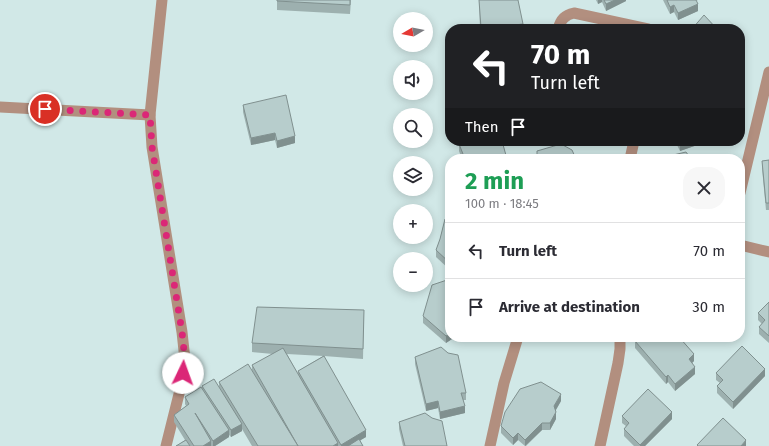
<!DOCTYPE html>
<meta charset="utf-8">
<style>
:root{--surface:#fff;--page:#f7f7f7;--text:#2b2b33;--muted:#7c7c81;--line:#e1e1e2}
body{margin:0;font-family:"Fira Sans",sans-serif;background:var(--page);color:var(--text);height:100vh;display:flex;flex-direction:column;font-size:15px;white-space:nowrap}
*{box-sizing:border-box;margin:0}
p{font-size:13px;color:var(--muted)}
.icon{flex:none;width:22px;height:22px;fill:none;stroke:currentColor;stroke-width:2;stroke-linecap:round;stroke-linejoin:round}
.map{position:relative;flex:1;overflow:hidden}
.drawer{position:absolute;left:445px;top:154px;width:300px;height:188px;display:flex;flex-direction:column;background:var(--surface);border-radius:16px;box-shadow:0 2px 10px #0003}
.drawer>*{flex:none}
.guide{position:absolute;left:445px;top:24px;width:300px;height:122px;border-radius:16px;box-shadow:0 2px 10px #0003;background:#202124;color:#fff;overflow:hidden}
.needle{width:26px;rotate:260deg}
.controls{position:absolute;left:393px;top:12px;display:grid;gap:8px}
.controls a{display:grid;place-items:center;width:40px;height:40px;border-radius:50%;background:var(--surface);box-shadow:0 2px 10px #0003;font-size:20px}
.pin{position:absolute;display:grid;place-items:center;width:34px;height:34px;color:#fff;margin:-17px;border:2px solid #fff;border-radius:50%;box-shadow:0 1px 4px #0007}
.me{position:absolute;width:44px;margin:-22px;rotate:3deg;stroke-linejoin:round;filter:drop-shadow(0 0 3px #0008)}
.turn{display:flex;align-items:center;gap:14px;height:84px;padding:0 20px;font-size:18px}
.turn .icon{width:52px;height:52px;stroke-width:2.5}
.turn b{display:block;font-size:28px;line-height:34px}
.then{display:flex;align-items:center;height:38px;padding:0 20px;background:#0003;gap:8px;font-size:15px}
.round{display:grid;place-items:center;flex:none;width:42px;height:42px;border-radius:16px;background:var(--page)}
.summary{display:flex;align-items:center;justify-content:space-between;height:68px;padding:0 20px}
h1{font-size:24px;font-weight:700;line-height:30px;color:#1e9e55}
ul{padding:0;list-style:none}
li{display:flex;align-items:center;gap:12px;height:56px;padding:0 20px;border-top:1px solid var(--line)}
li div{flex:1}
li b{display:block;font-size:15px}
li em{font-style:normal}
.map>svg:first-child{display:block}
</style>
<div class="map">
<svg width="769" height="446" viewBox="0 0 769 446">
<rect width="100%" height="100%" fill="#d1e8e7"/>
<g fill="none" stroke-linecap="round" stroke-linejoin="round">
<g stroke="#b28f7f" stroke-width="11">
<path d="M162,0L150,115L152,147L182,332L185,360L181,386L166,446"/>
<path d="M558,29C561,19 565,15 574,13L648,29"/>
<path d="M0,107L150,115"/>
<path d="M630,159L634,141"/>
<path d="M740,193L769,72"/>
<path d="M740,245L769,252"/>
<path d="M490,446L504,383L518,337"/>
<path d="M600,446L618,363L620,349V337"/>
</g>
</g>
<g fill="#9db0af" fill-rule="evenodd">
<path d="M277,0H351L350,14L277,10Z"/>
<path d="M479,0L523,29H480Z"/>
<path d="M596,0H626V1L606,11L602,2L598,4Z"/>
<path d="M663,0H698L696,1L698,11L678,20L674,12L670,14Z"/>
<path d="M243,105L295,143L277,148L275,140L251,145L243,112Z"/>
<path d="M463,141H502L507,159H462L459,151V144L463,143Z"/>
<path d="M675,141H703V143L680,151Z"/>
<path d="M769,160V210H766L762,168V161Z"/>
<path d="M450,217V270L436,257V250Z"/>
<path d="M769,302V343L759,334V327L762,324L758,320V313Z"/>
<path d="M364,310L363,359L324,356L366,437L360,440L363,446H252L242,429V431L231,437L229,435V437L215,446H211V445V446H176L185,440L174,422V415L186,406L185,404V397L202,388V386L219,387V382L252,372V365L273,354L252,352V343ZM287,354L323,356L298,371V374Z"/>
<path d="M423,316L452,337V339L446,343L423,323Z"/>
<path d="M635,341L694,361L692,363L695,374L675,391L668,382L666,384L635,348Z"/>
<path d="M415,357L466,393V400H463L465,413L440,419L438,408L426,411L415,364Z"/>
<path d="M716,373L765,376L733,409L717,393V386L720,383L716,380Z"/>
<path d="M561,401L556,410V419L550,430H542L526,446H525L518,440L513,445L501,433V426Z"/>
<path d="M622,416L672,419L645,446H634L624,436V429L626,426L622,423Z"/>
<path d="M399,422L447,446H403L399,429Z"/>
</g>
<g fill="#80908f">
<path d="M598,0H602V2L598,4Z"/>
<path d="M615,0H626V1L606,11V4Z"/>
<path d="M698,4V11L678,20V13Z"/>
<path d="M674,5V12L670,14V7Z"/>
<path d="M523,24V29H515V25Z"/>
<path d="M275,133V140L251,145V138Z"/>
<path d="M295,136V143L277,148V141Z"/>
<path d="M689,141H703V143L680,151V144Z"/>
<path d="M450,334V337H452V339L446,343V336Z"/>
<path d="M694,354V361L689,366V359Z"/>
<path d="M695,367V374L675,391V384Z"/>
<path d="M765,369V376L733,409V402Z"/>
<path d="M668,375V382L666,384V377Z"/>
<path d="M561,394V401L554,413V406Z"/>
<path d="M438,401V408L426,411V404Z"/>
<path d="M465,406V413L440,419V412Z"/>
<path d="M556,412V419L550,430V423Z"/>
<path d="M672,412V419L645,446H640V445Z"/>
<path d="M542,423V430L525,446V440Z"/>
<path d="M242,424V431L231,437V430Z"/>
<path d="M229,430V437L215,446H213V441Z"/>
<path d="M366,430V437L351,446H341V445Z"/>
<path d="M518,433V440L513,445V438Z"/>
<path d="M746,440V446H741Z"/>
<path d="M211,441V446H203Z"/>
<path d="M338,443V446H333Z"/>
</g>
<g fill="#b7cdcc" stroke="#80908f">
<path d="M277,0H350V5L277,1Z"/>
<path d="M479,0H518L523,24L515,25L516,29H490V28H481Z"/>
<path d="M604,0H615L606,4Z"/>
<path d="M667,0H696L698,4L678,13L674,5L670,7Z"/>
<path d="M704,15L717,29H692Z"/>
<path d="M286,95L295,136L277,141L275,133L251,138L243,105Z"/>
<path d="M465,141H502L507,159H465L459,144L465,142Z"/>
<path d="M679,141H689L680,144Z"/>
<path d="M561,144L572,150L576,159H537V151Z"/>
<path d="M686,152L691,159H656Z"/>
<path d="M769,160V203H766L762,161Z"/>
<path d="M450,217V263L436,250L440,239L445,219Z"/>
<path d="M450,279V334L446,336L423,316L432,285Z"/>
<path d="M769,302V336L759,327L765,320L758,313Z"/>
<path d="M257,307L364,310L363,349L252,343Z"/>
<path d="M639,337H679L694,354L689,359L695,367L675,384L668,375L666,377L635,341Z"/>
<path d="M742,346L765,369L733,402L717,386L723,380L716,373Z"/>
<path d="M441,347L448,353L458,355L466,393H461L465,406L440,412L438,401L426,404L415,357Z"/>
<path d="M283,348L338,443L333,446H298L252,365Z"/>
<path d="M324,356L366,430L341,445L298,371Z"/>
<path d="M248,364L298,446H258L219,382Z"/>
<path d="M214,379L242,424L231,430L202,386Z"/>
<path d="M541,382L561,394L554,406L556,412L550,423H542L525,440L518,433L513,438L501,426L505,412L520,389Z"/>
<path d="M201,387L229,430L213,441L195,413L211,441L203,446H194L174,415L189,404L185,397Z"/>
<path d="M648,389L672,412L640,445L624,429L629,423L622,416Z"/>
<path d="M425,413L432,418L442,421L447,446H405L399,422Z"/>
<path d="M723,418L746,440L741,446H698L697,445Z"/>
<path d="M359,439L363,446H348Z"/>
<path d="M186,440L190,446H176Z"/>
</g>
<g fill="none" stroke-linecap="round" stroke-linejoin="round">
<path stroke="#db2777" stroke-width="7" stroke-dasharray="0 12.6" d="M45,109L150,115L152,147L182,332L185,360L183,373"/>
</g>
</svg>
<div class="controls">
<a><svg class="needle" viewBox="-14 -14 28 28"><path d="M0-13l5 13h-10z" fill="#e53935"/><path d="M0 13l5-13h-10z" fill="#7c7c81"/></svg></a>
<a><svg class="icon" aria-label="sound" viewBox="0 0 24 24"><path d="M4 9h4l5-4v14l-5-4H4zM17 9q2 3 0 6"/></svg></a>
<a><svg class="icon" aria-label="search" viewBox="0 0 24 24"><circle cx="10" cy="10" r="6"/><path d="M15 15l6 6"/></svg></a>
<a><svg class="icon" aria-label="layers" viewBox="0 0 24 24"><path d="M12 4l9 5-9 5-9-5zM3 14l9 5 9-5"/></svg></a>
<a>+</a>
<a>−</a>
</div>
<div class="pin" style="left:45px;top:109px;background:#d93025"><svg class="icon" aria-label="arrive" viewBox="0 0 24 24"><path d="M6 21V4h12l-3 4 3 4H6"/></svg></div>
<svg class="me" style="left:183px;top:373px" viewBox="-20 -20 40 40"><circle r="19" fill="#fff"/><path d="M0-13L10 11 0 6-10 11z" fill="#db2777"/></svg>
<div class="guide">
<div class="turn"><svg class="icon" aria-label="left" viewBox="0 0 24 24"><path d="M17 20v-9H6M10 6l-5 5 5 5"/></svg><div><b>70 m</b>Turn left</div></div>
<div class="then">Then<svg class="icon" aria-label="arrive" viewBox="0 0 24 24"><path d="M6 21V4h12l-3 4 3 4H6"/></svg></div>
</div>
<section class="drawer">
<div class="summary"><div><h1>2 min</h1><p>100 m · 18:45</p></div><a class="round"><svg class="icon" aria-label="close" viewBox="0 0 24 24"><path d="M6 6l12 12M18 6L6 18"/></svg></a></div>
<ul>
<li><svg class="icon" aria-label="left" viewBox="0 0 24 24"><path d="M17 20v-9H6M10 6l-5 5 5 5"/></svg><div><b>Turn left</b></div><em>70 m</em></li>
<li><svg class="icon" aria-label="arrive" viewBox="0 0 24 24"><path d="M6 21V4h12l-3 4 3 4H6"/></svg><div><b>Arrive at destination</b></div><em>30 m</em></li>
</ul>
</section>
</div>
